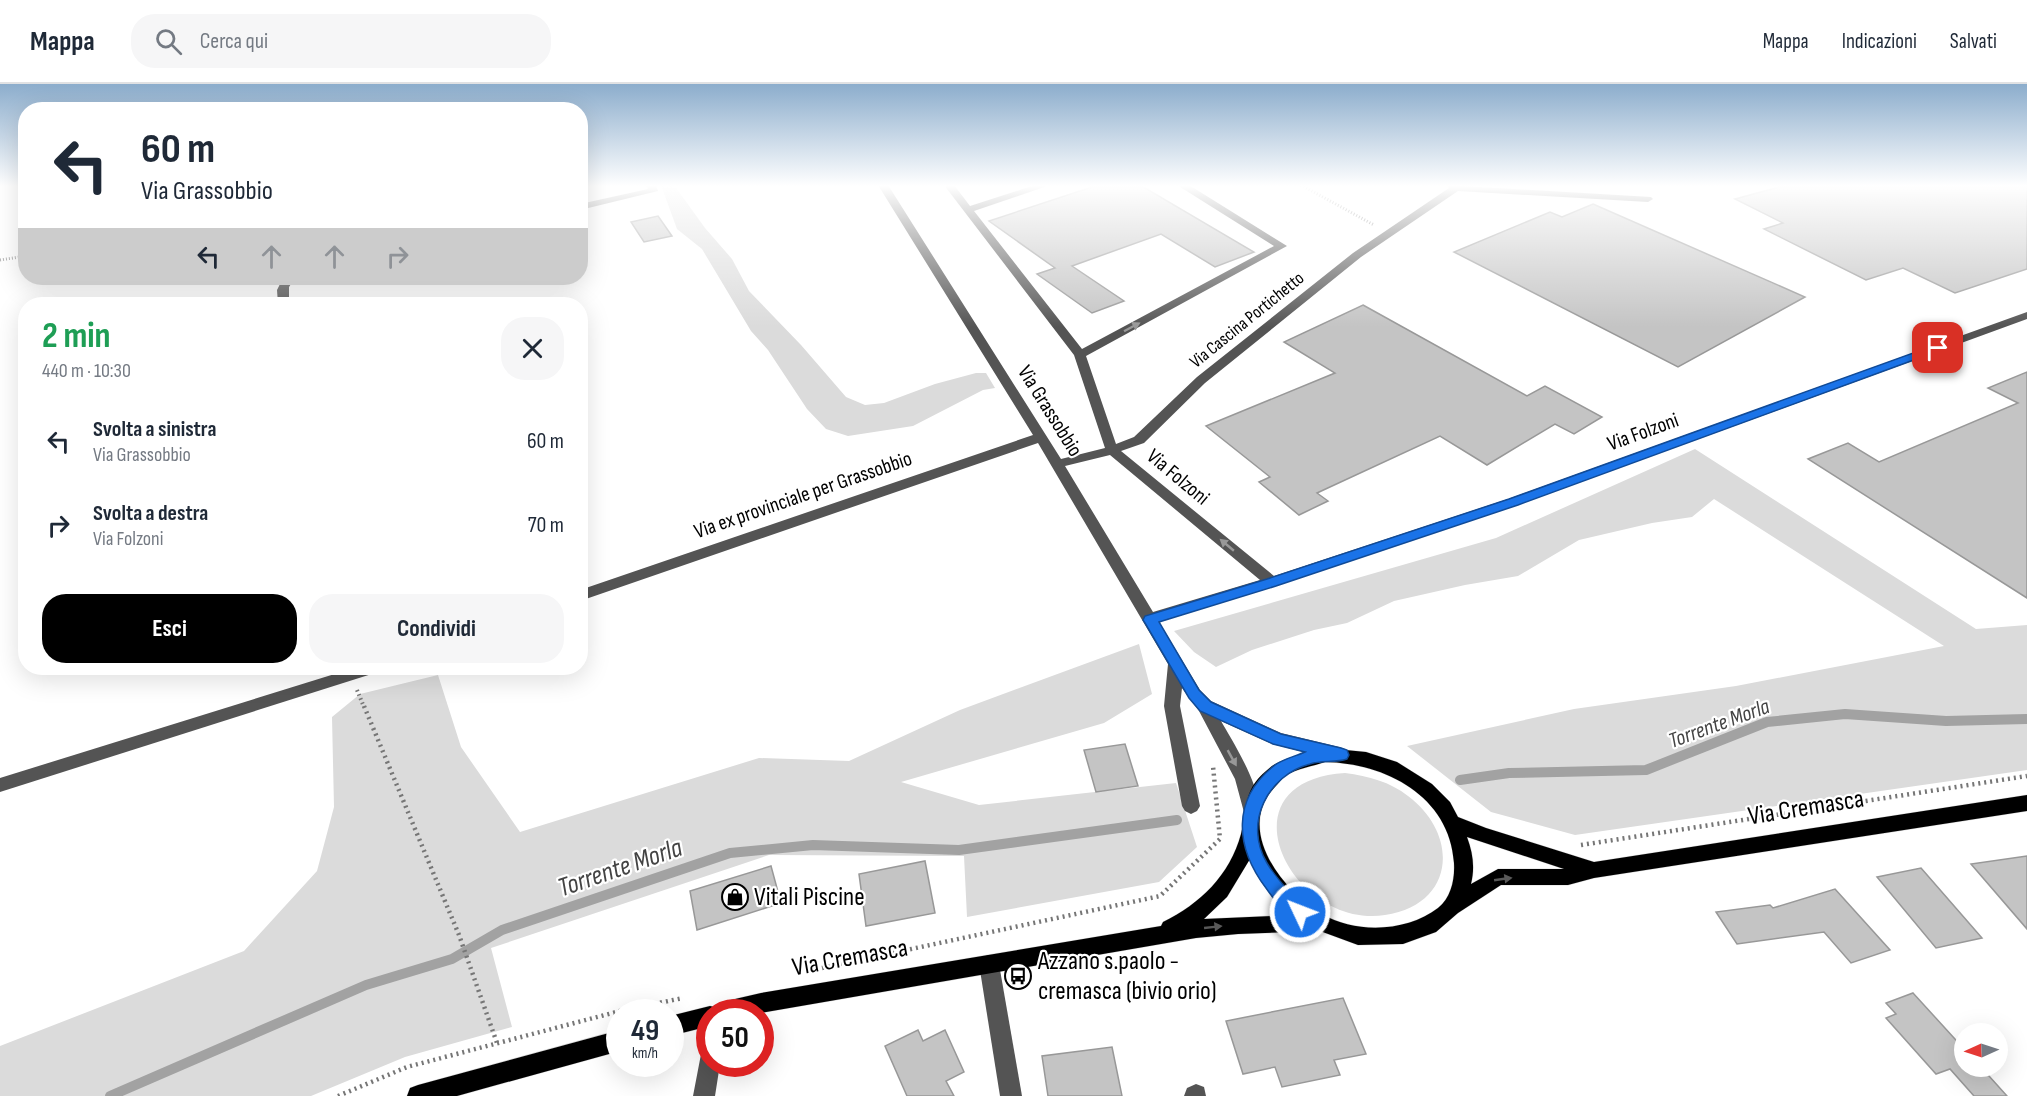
<!DOCTYPE html>
<html lang="it">
<meta charset="utf-8">
<style>
:root{--surface:#fff;--page:#f6f6f7;--text:#1f2937;--muted:#747a83;--line:#e0e1e3;--accent:#000}
body{margin:0;font-family:"Sofia Sans Condensed",sans-serif;background:var(--page);color:var(--text);height:100vh;display:flex;flex-direction:column;font-size:22px;white-space:nowrap}
*{box-sizing:border-box;margin:0}
p{font-size:20px;color:var(--muted)}
.icon{flex:none;width:33px;height:33px;fill:none;stroke:currentColor;stroke-width:2;stroke-linecap:round;stroke-linejoin:round}
.map{position:relative;flex:1;overflow:hidden}
.details{position:absolute;left:18px;top:213px;width:570px;height:378px;display:flex;flex-direction:column;background:var(--surface);border-radius:24px;box-shadow:0 6px 24px #0002}
.details>*{flex:none}
.banner{position:absolute;left:18px;top:18px;width:570px;height:183px;border-radius:24px;box-shadow:0 6px 24px #0002;background:#fff;color:var(--text);overflow:hidden}
.needle{width:39px;rotate:267deg}
.controls{position:absolute;left:1954px;top:939px;display:grid;gap:12px}
.controls a{display:grid;place-items:center;width:54px;height:54px;border-radius:50%;background:var(--surface);box-shadow:0 6px 24px #0002;font-size:30px}
.speed{position:absolute;left:606px;top:915px;display:flex;gap:12px;font-size:30px;font-weight:700;text-align:center}
.speed>*{display:grid;place-content:center;width:78px;height:78px;border-radius:50%;background:var(--surface);box-shadow:0 6px 24px #0002;line-height:1}
.speed small{font-size:15px;font-weight:400}
.speed .limit{border:9px solid #d22;background:#fff;color:#111}
.pin{position:absolute;display:grid;place-items:center;width:51px;height:51px;color:#fff;margin:-26px;border-radius:12px;box-shadow:0 3px 9px #0006}
.me{position:absolute;width:66px;margin:-33px;rotate:313deg;stroke-linejoin:round;filter:drop-shadow(0 0 4px #0008)}
.turn{display:flex;align-items:center;gap:21px;height:126px;padding:0 24px;font-size:27px}
.turn .icon{width:78px;height:78px;stroke-width:2.5}
.turn b{display:block;font-size:42px;line-height:51px}
.lanes{display:flex;align-items:center;height:57px;padding:0 24px;background:#0003;justify-content:center;gap:30px;direction:ltr}
.lanes .off{opacity:.35}
.round{display:grid;place-items:center;flex:none;width:63px;height:63px;border-radius:24px;background:var(--page)}
.overview{display:flex;align-items:center;justify-content:space-between;height:102px;padding:0 24px}
h1{font-size:36px;font-weight:700;line-height:45px;color:#1e9e55}
.button{display:flex;gap:12px;margin-top:auto;padding:12px 24px}
.button a{flex:1;height:69px;border-radius:24px;background:var(--accent);color:#fff;font-size:24px;font-weight:700;line-height:69px;text-align:center}
.button a+a{background:var(--page);color:var(--text)}
ul{padding:0;list-style:none}
li{display:flex;align-items:center;gap:18px;height:84px;padding:0 24px}
li div{flex:1}
li b{display:block;font-size:22px}
li em{font-style:normal}
header{display:flex;align-items:center;gap:36px;box-sizing:border-box;height:84px;padding:0 30px;background:var(--surface);border-bottom:2px solid var(--line)}
header strong{font-size:28px}
nav{display:flex;gap:33px;margin-inline-start:auto;font-size:21px}
.search{width:420px;height:54px;background:var(--page);display:flex;align-items:center;gap:15px;box-sizing:border-box;padding:0 21px;border-radius:24px;color:var(--muted);font-size:22px}
.map>svg:first-child{display:block}
</style>
<header>
<strong>Mappa</strong>
<div class="search"><svg class="icon" aria-label="search" viewBox="0 0 24 24"><circle cx="10" cy="10" r="6"/><path d="M15 15l6 6"/></svg>Cerca qui</div>
<nav><a>Mappa</a><a>Indicazioni</a><a>Salvati</a></nav>
</header>
<div class="map">
<svg width="2027" height="1012" viewBox="0 0 2027 1012">
<rect width="100%" height="100%" fill="#fff"/>
<g fill="#dbdbdb">
<path d="M661,101H674L705,144L732,175L749,207L801,261L846,313L865,321L884,319L935,300L976,289H986L995,304L983,306L913,342L848,352L826,345L807,325L768,266L751,247L702,165L677,145Z"/>
<path d="M1695,365L1976,545L2027,541V686L1575,751L1491,728L1407,662L1574,625L1736,602L1944,562L1714,415L1692,433L1652,439L1579,456L1518,492L1465,501L1394,517L1347,539L1314,546L1252,566L1216,583L1194,568L1174,547L1496,454Z"/>
<path d="M1139,560L1152,610L1104,639L901,698L979,721L1176,699L1197,763L1159,798L967,833L964,772L769,771L491,864L512,943L405,973L311,1012H0V962L244,867L317,787L334,723L332,633L360,610L438,591L461,663L520,748L759,674L849,677L960,626Z"/>
<path d="M1345,689C1369,692 1390,698 1408,712C1460,751 1455,821 1385,831C1290,845 1218,697 1345,689Z"/>
</g>
<g fill="none" stroke-linecap="round" stroke-linejoin="round">
<g stroke="#a2a2a2" stroke-width="10">
<path d="M1460,696L1509,689L1646,686L1767,638L1845,630L1946,637L2027,635"/>
<path d="M110,1012L366,901L452,875L502,846L730,769L813,761L959,766L1177,736"/>
</g>
</g>
<g fill="#c4c4c4" stroke="#989898" stroke-width="1.5">
<path d="M1098,101H1140L1254,168L1215,183L1161,150L1072,182L1124,217L1092,229L1037,190L1055,184L989,137Z"/>
<path d="M1787,101H2027V185L1955,209L1903,184L1866,196L1764,145L1783,139L1735,115Z"/>
<path d="M1593,120L1805,213L1678,283L1454,168L1550,128L1562,133Z"/>
<path d="M658,132L672,152L644,158L631,138Z"/>
<path d="M1363,221L1527,312L1545,302L1602,333L1574,350L1555,340L1487,381L1440,352L1317,409L1328,417L1299,431L1259,398L1270,393L1206,342L1335,289L1284,258Z"/>
<path d="M2027,288V514L1808,375L1848,359L1879,378L2018,319L1988,304Z"/>
<path d="M1125,660L1138,702L1096,708L1084,666Z"/>
<path d="M2027,772V845L1971,780Z"/>
<path d="M925,777L935,829L866,842L859,790Z"/>
<path d="M771,782L781,819L697,846L690,807Z"/>
<path d="M1921,784L1982,854L1936,864L1877,793Z"/>
<path d="M1835,805L1890,866L1851,879L1824,848L1737,860L1716,828L1770,821L1773,824Z"/>
<path d="M1913,909L1965,966V982H1980L2007,1012H1974L1950,985L1936,990L1886,934L1896,930L1886,919Z"/>
<path d="M1343,914L1366,970L1334,976L1340,991L1282,1003L1275,983L1243,990L1226,937Z"/>
<path d="M918,946L923,957L945,946L964,988L946,997L954,1012H907L885,962Z"/>
<path d="M1112,963L1122,1012H1048L1042,972Z"/>
</g>
<g fill="none" stroke-linecap="round" stroke-linejoin="round">
<defs>
<g id="major">
<path d="M1325,664L1366,668L1397,678L1432,700L1450,718L1458,733L1486,744L1594,778L2027,711V727L1594,794L1568,801H1501L1458,829L1436,848L1403,860L1358,861L1320,847L1238,850L1196,854L760,929L710,928V942L670,952V932L710,922L714,923L722,918L761,909L1161,842L1163,838C1200,820 1230,791 1241,750C1249,720 1241,706 1272,682C1283,674 1311,669 1325,664ZM1325,678C1385,679 1450,712 1454,779C1455,795 1451,814 1438,824C1407,848 1356,850 1322,830C1283,807 1235,747 1274,704C1278,700 1282,694 1286,691C1297,685 1313,682 1325,678ZM1467,753L1564,785H1498L1471,800C1475,784 1473,769 1467,753ZM1250,775C1257,797 1275,817 1293,831L1204,835L1227,813Z"/>
<path d="M620,946V967L457,1012H407L410,1004L418,1001Z"/>
</g>
</defs>
<use href="#major" stroke="#dbdbdb" stroke-width="1"/>
<g stroke="#767676" stroke-width="3" stroke-dasharray="1 2" stroke-linecap="butt">
<path d="M1301,101L1374,141"/>
<path d="M0,176L26,172"/>
</g>
<path stroke="#767676" stroke-width="4" stroke-dasharray="1.5 3" stroke-linecap="butt" d="M357,606L364,623"/>
<g stroke="#767676" stroke-width="4.5" stroke-dasharray="2 4" stroke-linecap="butt">
<path d="M364,622L459,851L497,959"/>
<path d="M1581,761L2027,692"/>
<path d="M822,884L1160,812L1220,755L1213,682"/>
<path d="M338,1012L407,983L620,927L683,914"/>
</g>
<g fill="#545454" fill-rule="evenodd">
<path d="M646,101H656L658,107L580,126V120L648,105Z"/>
<path d="M878,101H888L1061,375L1105,364L1074,271L944,101H954L970,122L1035,101H1050L974,127L1082,265L1274,162L1177,101H1189L1287,162L1086,272L1116,360L1134,353L1197,293L1353,169L1449,104L1446,101L1651,113L1653,115L1648,118L1458,107L1361,173L1205,299L1144,359L1121,367L1274,492L1508,415L2027,228V235C1739,340 1452,448 1159,538L1200,606L1211,617L1281,649L1339,663L1345,665L1348,670L1345,675L1339,677L1272,660L1221,637C1232,656 1267,712 1257,732L1251,735L1245,732L1235,695L1199,627L1182,604L1180,622L1200,722L1197,727L1191,730L1185,727L1182,722L1164,622L1168,580L1038,359L580,517V506L1033,351ZM1110,371L1260,496L1153,528L1065,382Z"/>
<path d="M283,194H295L289,203V220H278L277,206Z"/>
<path d="M354,584H380L378,588L0,708V694Z"/>
<path d="M989,871L996,873L999,880L1022,1012H1000L979,880L982,873Z"/>
<path d="M710,963V980H720L715,1012H693L702,965Z"/>
<path d="M1196,1000L1204,1003L1206,1012H1184L1187,1004Z"/>
</g>
<use href="#major" fill="#000" fill-rule="evenodd"/>
</g>
<defs><path id="oneway-solid" d="M-6-.8H1V-3.2L6.5 0L1 3.2V.8H-6Z" transform="scale(1.5)"/></defs>
<g fill="#989898">
<use href="#oneway-solid" transform="translate(1132 243) rotate(-28)"/>
<use href="#oneway-solid" transform="translate(1227 461) rotate(-140)"/>
<use href="#oneway-solid" transform="translate(1232 674) rotate(61)"/>
</g>
<g fill="#595959">
<use href="#oneway-solid" transform="translate(1503 795) rotate(-8)"/>
<use href="#oneway-solid" transform="translate(1213 843) rotate(-6)"/>
</g>
<linearGradient id="sky" x2="0" y2="1"><stop stop-color="#8cadcc"/><stop offset="0.42" stop-color="#fff"/><stop offset="1" stop-color="#fff" stop-opacity="0"/></linearGradient>
<rect width="2027" height="243" fill="url(#sky)"/>
<path fill="#1a73e8" stroke="#114b97" stroke-width="1.5" d="M1938,260L1943,264L1941,266L1518,421L1276,502L1159,538L1199,606L1211,618L1281,650L1341,664L1347,666L1349,671L1347,675C1335,679 1322,676 1310,680C1268,691 1243,739 1267,779C1273,789 1282,800 1290,808C1296,815 1305,819 1309,828L1306,833L1300,836C1285,830 1275,817 1266,804C1235,763 1231,715 1275,681C1283,675 1296,672 1305,668L1273,660L1200,627L1189,614L1145,539L1143,536L1145,532L1267,495L1509,415Z"/>
<defs>
<symbol id="shop-ring" viewBox="-11 -11 22 22"><circle r="9.5" fill="#fff" stroke="#000" stroke-width="1.5"/><path d="M-5-2.5h2.3a2.7 3.5 0 0 1 5.4 0H5L5.5 6h-11ZM-1.5-2.5h3a1.5 2.3 0 0 0-3 0Z" fill="#000"/></symbol>
<symbol id="bus-ring" viewBox="-11 -11 22 22"><circle r="9.5" fill="#fff" stroke="#000" stroke-width="1.5"/><path d="M-5-6H5V4H4V6H2V4H-2V6H-4V4H-5ZM-3.5-4V0h7V-4ZM-3.5 1.2v1.5H-2V1.2ZM2 1.2v1.5H3.5V1.2Z" fill="#000"/></symbol>
</defs>
<g fill-rule="evenodd">
<use href="#shop-ring" x="720" y="798" width="30" height="30"/>
<use href="#bus-ring" x="1003" y="877" width="30" height="30"/>
</g>
<g text-anchor="middle" dominant-baseline="central" stroke-width="4.5" stroke-linejoin="round" paint-order="stroke">
<g font-size="18" fill="#000" stroke="#fff">
<text transform="translate(1247 236) rotate(-39)">Via Cascina Portichetto</text>
</g>
<g font-size="21" fill="#000" stroke="#fff">
<text transform="translate(1050 327) rotate(58)">Via Grassobbio</text>
<text transform="translate(1643 348) rotate(-20)">Via Folzoni</text>
<text transform="translate(1178 393) rotate(40)">Via Folzoni</text>
<text transform="translate(803 411) rotate(-19)">Via ex provinciale per Grassobbio</text>
</g>
<g font-size="22" font-style="italic" fill="#434343" stroke="#fff">
<text transform="translate(1719 640) rotate(-20)">Torrente Morla</text>
</g>
<g font-size="26" fill="#000" stroke="#fff">
<text transform="translate(1806 724) rotate(-9)">Via Cremasca</text>
<text transform="translate(850 874) rotate(-10)">Via Cremasca</text>
</g>
<g font-size="26" fill="#000" stroke="#fff" text-anchor="start">
<text x="754" y="813">Vitali Piscine</text>
<text x="1038" y="877">Azzano s.paolo -<tspan x="1038" dy="30">cremasca (bivio orio)</tspan></text>
</g>
<g font-size="27" font-style="italic" fill="#434343" stroke="#fff">
<text transform="translate(620 784) rotate(-19)">Torrente Morla</text>
</g>
</g>
</svg>
<div class="controls">
<a><svg class="needle" viewBox="-14 -14 28 28"><path d="M0-13l5 13h-10z" fill="#e53935"/><path d="M0 13l5-13h-10z" fill="#747a83"/></svg></a>
</div>
<div class="speed"><div>49<small>km/h</small></div><div class="limit">50</div></div>
<div class="pin" style="left:1938px;top:264px;background:#d93025"><svg class="icon" aria-label="arrive" viewBox="0 0 24 24"><path d="M6 21V4h12l-3 4 3 4H6"/></svg></div>
<svg class="me" style="left:1300px;top:828px" viewBox="-20 -20 40 40"><circle r="17" fill="#1a73e8" stroke="#fff" stroke-width="3"/><path d="M0-11L8 9 0 5-8 9z" fill="#fff"/></svg>
<div class="banner">
<div class="turn"><svg class="icon" aria-label="left" viewBox="0 0 24 24"><path d="M17 20v-9H6M10 6l-5 5 5 5"/></svg><div><b>60 m</b>Via Grassobbio</div></div>
<div class="lanes"><svg class="icon" aria-label="left" viewBox="0 0 24 24"><path d="M17 20v-9H6M10 6l-5 5 5 5"/></svg><svg class="icon off" aria-label="ahead" viewBox="0 0 24 24"><path d="M12 20V5M6 11l6-6 6 6"/></svg><svg class="icon off" aria-label="ahead" viewBox="0 0 24 24"><path d="M12 20V5M6 11l6-6 6 6"/></svg><svg class="icon off" aria-label="right" viewBox="0 0 24 24"><path d="M7 20v-9h11M14 6l5 5-5 5"/></svg></div>
</div>
<section class="details">
<div class="overview"><div><h1>2 min</h1><p>440 m · 10:30</p></div><a class="round"><svg class="icon" aria-label="close" viewBox="0 0 24 24"><path d="M6 6l12 12M18 6L6 18"/></svg></a></div>
<ul>
<li><svg class="icon" aria-label="left" viewBox="0 0 24 24"><path d="M17 20v-9H6M10 6l-5 5 5 5"/></svg><div><b>Svolta a sinistra</b><p>Via Grassobbio</p></div><em>60 m</em></li>
<li><svg class="icon" aria-label="right" viewBox="0 0 24 24"><path d="M7 20v-9h11M14 6l5 5-5 5"/></svg><div><b>Svolta a destra</b><p>Via Folzoni</p></div><em>70 m</em></li>
</ul>
<div class="button"><a>Esci</a><a>Condividi</a></div>
</section>
</div>
